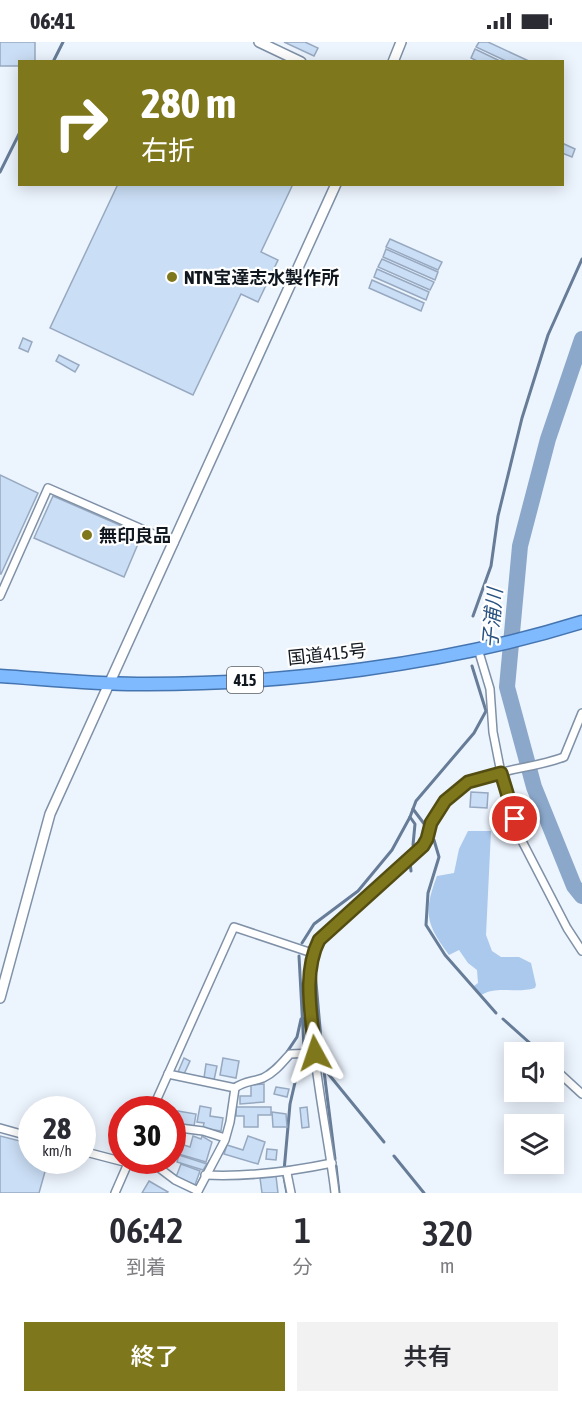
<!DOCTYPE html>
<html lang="ja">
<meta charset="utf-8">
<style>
:root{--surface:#fff;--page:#f2f2f3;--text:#2b2b33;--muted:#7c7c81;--accent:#7f771b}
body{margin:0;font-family:"Asap Condensed","Noto Sans JP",sans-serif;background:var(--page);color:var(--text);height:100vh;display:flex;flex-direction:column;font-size:22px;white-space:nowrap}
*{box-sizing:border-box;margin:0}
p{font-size:20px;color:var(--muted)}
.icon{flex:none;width:33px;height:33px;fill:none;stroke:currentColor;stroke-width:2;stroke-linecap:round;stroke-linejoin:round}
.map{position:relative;height:1151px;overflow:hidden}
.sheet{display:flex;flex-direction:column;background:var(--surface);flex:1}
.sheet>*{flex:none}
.top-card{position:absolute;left:18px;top:18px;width:546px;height:126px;border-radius:0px;box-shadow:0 3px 15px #0003;background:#7f771b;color:#fff;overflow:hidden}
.controls{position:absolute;left:504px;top:1000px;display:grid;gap:12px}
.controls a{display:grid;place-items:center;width:60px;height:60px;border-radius:0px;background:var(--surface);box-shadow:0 3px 15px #0003;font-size:30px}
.speed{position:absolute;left:18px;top:1054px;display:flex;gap:12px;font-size:30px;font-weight:700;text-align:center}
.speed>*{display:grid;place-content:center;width:78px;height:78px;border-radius:50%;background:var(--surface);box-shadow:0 3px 15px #0003;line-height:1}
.speed small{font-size:15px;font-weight:400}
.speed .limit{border:9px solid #d22;background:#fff;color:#111}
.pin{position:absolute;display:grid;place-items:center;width:51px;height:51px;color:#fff;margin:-26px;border:3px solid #fff;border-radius:50%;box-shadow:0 2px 6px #0007}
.me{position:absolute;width:66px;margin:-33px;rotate:355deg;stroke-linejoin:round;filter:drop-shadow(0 0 4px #0008)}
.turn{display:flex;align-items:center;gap:21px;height:126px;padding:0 24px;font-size:27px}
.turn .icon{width:78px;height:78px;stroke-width:2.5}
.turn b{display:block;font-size:42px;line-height:51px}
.eta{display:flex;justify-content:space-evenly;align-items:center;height:102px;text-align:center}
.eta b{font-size:36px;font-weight:600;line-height:42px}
.cta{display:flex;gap:12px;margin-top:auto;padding:12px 24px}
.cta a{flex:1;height:69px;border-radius:0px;background:var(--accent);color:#fff;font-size:24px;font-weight:600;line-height:69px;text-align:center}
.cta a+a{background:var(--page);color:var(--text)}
.status{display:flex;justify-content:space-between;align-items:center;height:42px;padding:0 30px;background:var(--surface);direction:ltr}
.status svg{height:16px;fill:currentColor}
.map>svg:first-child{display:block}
</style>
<div class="status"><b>06:41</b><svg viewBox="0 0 49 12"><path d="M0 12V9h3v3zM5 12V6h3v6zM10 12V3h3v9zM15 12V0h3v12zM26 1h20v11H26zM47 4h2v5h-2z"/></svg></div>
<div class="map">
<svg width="582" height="1151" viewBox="0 0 582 1151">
<rect width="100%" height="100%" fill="#ecf4fe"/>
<path fill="#abc8ed" d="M468,789H491L486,893L492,909L501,915H519L531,921L536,943L535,946C514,952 498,943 481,953L474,944L478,941L477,928L468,921L459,908L449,913C426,882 423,871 437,834L454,831L459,807Z"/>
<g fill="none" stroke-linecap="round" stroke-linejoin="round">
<g stroke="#667c97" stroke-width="3">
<path d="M53,20L63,0"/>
<path d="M0,130L20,90"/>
<path d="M473,574L491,524L498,474L522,376L548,293L582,217"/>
<path d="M413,767L425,783"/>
<path d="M410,775L415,782L413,803"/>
<path d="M434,798L439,815L428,851L426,883L445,913L496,971"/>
<path d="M410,820L411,829"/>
<path d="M358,867L404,827"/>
<path d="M302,901L314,882L358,849L392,808L410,775L416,759L474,691L486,669L472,624"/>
<path d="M318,911L331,891"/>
<path d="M299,914L304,1006"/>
<path d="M315,929L322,1009"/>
<path d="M304,977L310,1005"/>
<path d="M503,977L541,1011"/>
<path d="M287,1010L297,995L301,977"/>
<path d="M324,1029L335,1117"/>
<path d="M326,1029L384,1100"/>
<path d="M394,1114L424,1151"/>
<path d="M336,1124L339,1151"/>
<path d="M284,1129L290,1062L300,1019"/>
<path d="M284,1135L287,1151"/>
<path d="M196,1146L210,1119"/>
</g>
<path stroke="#8ba8cb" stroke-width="16" d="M582,297L548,397L520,504L507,645L534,745L574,844L582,854"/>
</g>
<g fill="#cadef5" stroke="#97a9c0" stroke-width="1.5">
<path d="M0,0H35V20H20V24H0Z"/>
<path d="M284,0H305L318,6L314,14Z"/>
<path d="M479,0H488L531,20H508L476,5Z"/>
<path d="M475,7L502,20H479L471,16Z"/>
<path d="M562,101L575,107L572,115L562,111Z"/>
<path d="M118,142H293L261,210L278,218L258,260L241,252L193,353L50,286Z"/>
<path d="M390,197L442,220L438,228L386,205Z"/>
<path d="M386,207L438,230L435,238L383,215Z"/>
<path d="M382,217L434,240L430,248L378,225Z"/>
<path d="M377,227L429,250L426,258L374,235Z"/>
<path d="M372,238L424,261L421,269L369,246Z"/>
<path d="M23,296L32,300L28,310L19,306Z"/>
<path d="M59,313L79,323L75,330L56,319Z"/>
<path d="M0,433L38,451L1,532H0Z"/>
<path d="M53,454L131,488L127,497L138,502L124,535L34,496Z"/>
<path d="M471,750L488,751L487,766L470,765Z"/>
<path d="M184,1016L190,1019L184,1032L178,1030Z"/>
<path d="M223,1016L239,1019L236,1036L220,1033Z"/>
<path d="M206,1022L217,1024L214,1038L204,1036Z"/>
<path d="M264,1042V1060L240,1062V1054H251V1043Z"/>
<path d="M276,1045L289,1047L287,1055L274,1052Z"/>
<path d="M200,1064L211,1066L210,1074L223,1076L221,1089L203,1086L204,1081L197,1080Z"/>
<path d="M236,1065H271V1073H258V1085H244V1074H236Z"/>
<path d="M307,1065L309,1085L302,1086L300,1066Z"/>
<path d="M172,1068L196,1072L194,1084L172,1081Z"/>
<path d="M272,1070L286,1072L287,1085H273Z"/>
<path d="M0,1094L32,1102V1119H48L39,1151H0Z"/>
<path d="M193,1094L201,1097L202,1094L212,1100L206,1120L175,1111L178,1101L190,1105Z"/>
<path d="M248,1094L265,1100L258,1122L224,1112L227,1103L243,1108Z"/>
<path d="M267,1107L277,1108L276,1118L266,1117Z"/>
<path d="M179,1113L207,1122L203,1128L177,1120Z"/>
<path d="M181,1122L200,1129L195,1143L176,1135Z"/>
<path d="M276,1134L278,1151H262L260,1136Z"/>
<path d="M149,1139L168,1150L167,1151H142Z"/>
</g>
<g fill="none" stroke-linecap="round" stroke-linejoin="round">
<defs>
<g id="minor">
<path d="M0,554L48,446L174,501"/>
<path d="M478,607L490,647L493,690L501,731L522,799L567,886L582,909"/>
<path d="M557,1029L582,1052"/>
<path d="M168,1032L235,1046"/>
<path d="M152,1068L234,885L312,911"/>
<path d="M172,1085L203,1089L225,1096"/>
<path d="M0,1086L32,1095"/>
<path d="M82,1109L128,1121"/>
<path d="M150,1119L175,1138L198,1149"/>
<path d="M287,1131L291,1151"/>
<path d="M205,1133C248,1135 289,1130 332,1121"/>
<path d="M115,1151L129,1119"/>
<path d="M197,1151L225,1098L230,1080L235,1046C244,1039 252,1040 263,1036C274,1031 282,1021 290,1012L315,1011"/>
<path d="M335,1151C329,1091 294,947 319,898L423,804C432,790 433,773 445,759C475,726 525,730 564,715L582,671"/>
</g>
<g id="tertiary">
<path d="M259,0L301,20"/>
<path d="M393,20L401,0"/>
<path d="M0,956L50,772L336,142"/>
</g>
<path id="trunk" d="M0,634C45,637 91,642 137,642C281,643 444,623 582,580"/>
</defs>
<use href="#minor" stroke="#7f91a7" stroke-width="10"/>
<use href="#tertiary" stroke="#7f91a7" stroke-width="12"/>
<use href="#trunk" stroke="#4475b0" stroke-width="15"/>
<use href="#minor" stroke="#fff" stroke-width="7"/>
<use href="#tertiary" stroke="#fff" stroke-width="9"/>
<use href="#trunk" stroke="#80bafe" stroke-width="12"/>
</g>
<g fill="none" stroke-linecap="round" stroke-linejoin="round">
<defs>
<path id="route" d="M315,1011C312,975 302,932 319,898L423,804L427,797L431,781L445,759L468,740L501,731L515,777"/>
</defs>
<use href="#route" stroke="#534d12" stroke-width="15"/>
<use href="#route" stroke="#7f771b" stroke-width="10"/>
</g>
<g fill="#7f771b" stroke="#fff" stroke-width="2">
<circle cx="172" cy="235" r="6"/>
<circle cx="87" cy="493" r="6"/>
</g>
<g text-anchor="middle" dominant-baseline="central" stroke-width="4.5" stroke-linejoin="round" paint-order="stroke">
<rect fill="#fff" stroke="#585d62" stroke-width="1.5" x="227" y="625" width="36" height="26" rx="4.5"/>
<g font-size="16" font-weight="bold" fill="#10171f">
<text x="245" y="638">415</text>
</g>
<g font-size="18" font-weight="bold" fill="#10171f" stroke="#fff" text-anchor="start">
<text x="184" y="235">NTN宝達志水製作所</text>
<text x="99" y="493">無印良品</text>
</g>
<g font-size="18" fill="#10171f" stroke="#fff">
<text transform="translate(327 612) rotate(-6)">国道415号</text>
</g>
<g font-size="20" font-style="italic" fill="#2a5382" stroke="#fff">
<text transform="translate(492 576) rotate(-85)">子浦川</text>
</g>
</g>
</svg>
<div class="controls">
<a><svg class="icon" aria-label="sound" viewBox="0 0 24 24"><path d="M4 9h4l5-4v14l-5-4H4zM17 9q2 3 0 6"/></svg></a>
<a><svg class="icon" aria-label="layers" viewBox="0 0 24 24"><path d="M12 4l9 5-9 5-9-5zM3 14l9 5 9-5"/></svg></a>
</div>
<div class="speed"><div>28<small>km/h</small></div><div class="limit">30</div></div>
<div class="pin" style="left:515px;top:777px;background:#d93025"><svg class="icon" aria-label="arrive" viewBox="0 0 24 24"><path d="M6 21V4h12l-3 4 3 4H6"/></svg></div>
<svg class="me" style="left:315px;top:1011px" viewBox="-20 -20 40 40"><path d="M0-17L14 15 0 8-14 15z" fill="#7f771b" stroke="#fff" stroke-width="4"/></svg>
<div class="top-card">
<div class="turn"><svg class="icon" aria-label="right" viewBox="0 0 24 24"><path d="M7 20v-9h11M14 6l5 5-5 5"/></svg><div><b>280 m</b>右折</div></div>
</div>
</div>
<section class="sheet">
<div class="eta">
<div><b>06:42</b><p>到着</p></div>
<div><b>1</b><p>分</p></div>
<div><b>320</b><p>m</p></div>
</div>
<div class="cta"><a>終了</a><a>共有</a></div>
</section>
